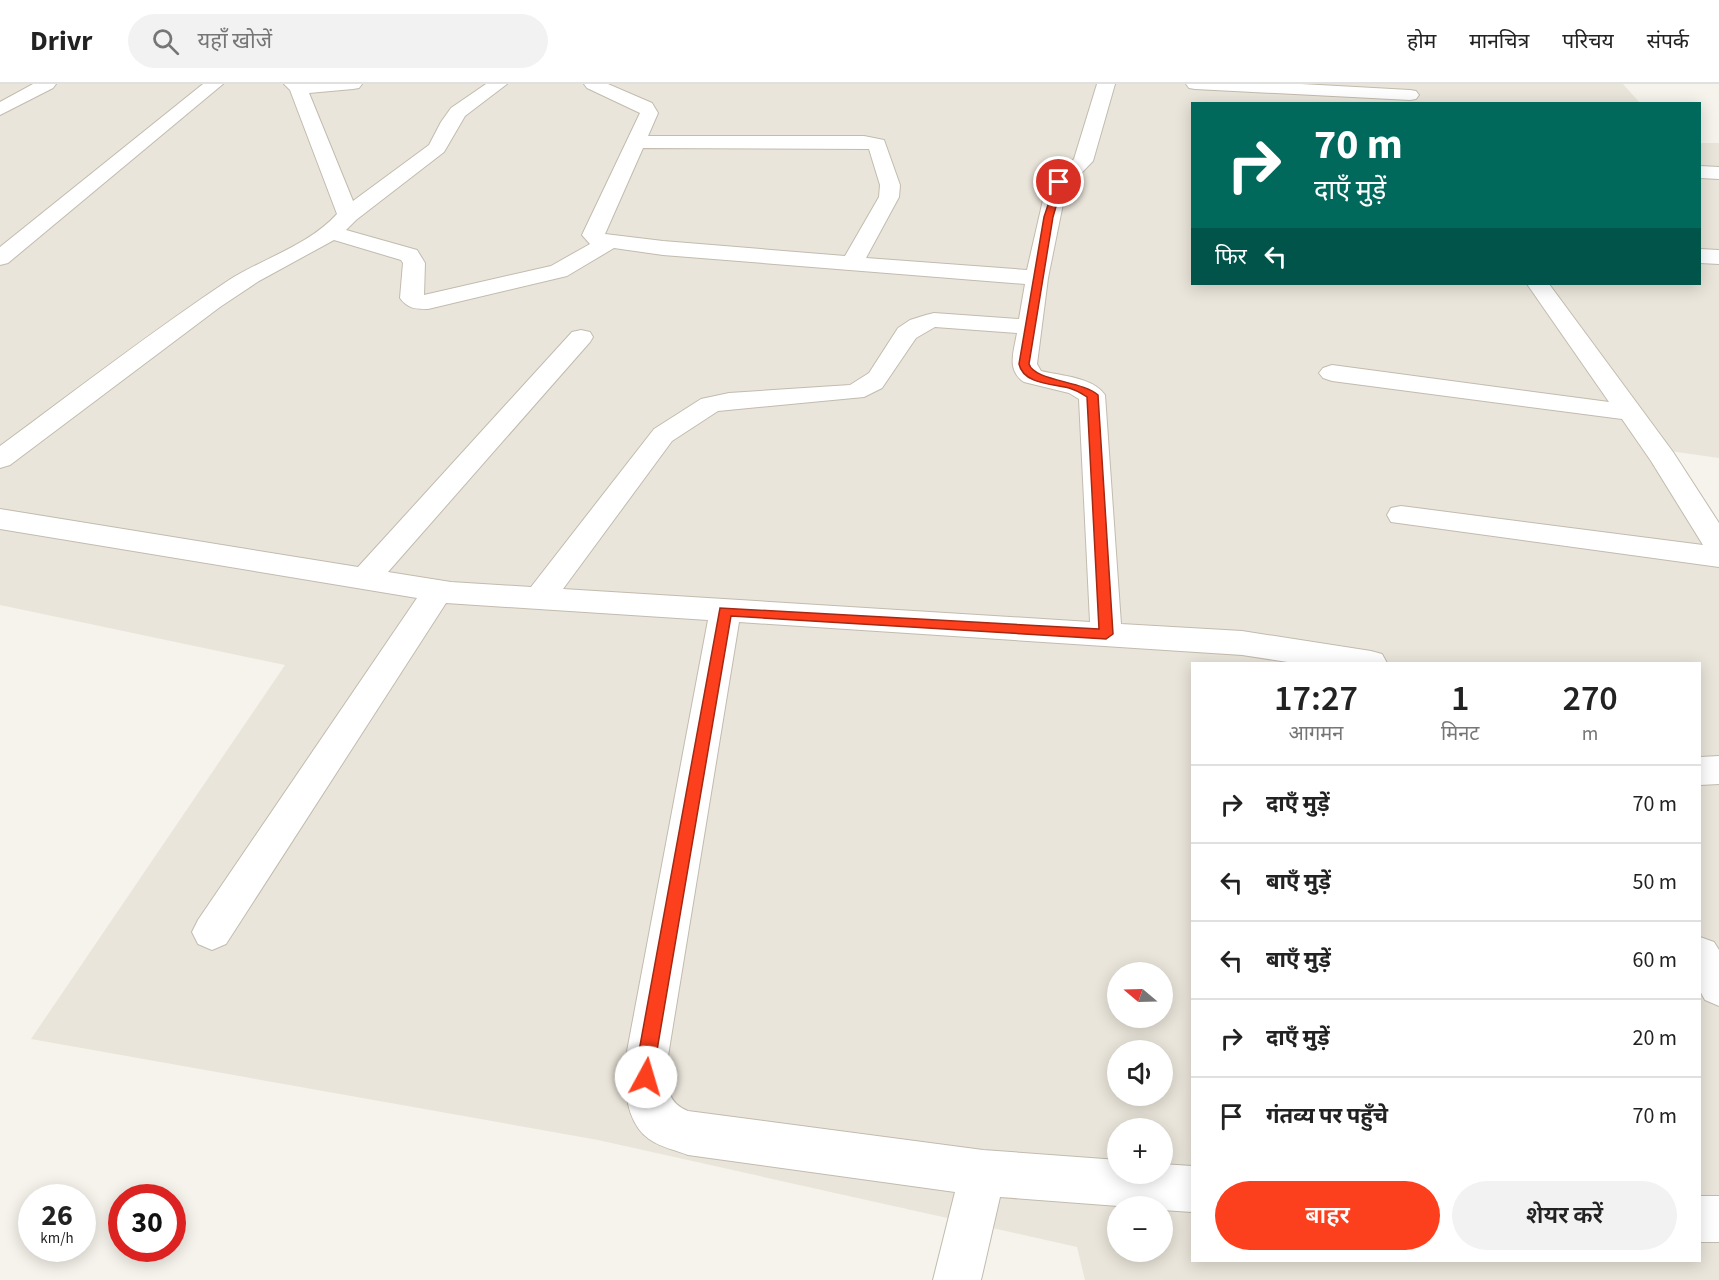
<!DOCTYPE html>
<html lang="hi">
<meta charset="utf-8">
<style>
:root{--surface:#fff;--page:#f2f2f2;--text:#222;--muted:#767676;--line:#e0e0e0;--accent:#fc3f1d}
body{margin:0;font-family:"Source Sans 3","Noto Sans Devanagari",sans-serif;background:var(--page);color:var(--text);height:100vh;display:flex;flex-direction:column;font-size:22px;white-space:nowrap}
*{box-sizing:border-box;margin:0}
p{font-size:20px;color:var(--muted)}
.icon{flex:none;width:33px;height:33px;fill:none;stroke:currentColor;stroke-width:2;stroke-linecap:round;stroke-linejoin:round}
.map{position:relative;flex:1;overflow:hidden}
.details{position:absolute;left:1191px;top:578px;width:510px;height:600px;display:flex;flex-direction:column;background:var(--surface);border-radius:0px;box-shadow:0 3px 15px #0003}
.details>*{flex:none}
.hud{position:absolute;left:1191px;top:18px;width:510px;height:183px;border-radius:0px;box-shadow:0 3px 15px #0003;background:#00695c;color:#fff;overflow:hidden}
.needle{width:39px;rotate:289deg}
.tools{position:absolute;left:1107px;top:878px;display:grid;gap:12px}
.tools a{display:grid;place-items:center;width:66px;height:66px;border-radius:50%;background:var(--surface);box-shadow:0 3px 15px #0003;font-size:30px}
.speed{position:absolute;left:18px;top:1100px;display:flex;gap:12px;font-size:30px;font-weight:700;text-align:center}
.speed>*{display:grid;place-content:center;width:78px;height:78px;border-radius:50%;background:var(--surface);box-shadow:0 3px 15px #0003;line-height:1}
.speed small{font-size:15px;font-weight:400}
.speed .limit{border:9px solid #d22;background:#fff;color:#111}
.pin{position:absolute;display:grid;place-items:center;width:51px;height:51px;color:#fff;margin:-26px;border:3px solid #fff;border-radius:50%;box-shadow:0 2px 6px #0007}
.me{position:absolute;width:66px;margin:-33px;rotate:6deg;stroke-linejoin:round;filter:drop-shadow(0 0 4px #0008)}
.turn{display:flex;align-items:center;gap:21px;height:126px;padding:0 24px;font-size:27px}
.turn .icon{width:78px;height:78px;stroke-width:2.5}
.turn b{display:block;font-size:42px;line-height:51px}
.then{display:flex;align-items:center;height:57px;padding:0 24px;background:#0003;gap:12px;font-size:22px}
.eta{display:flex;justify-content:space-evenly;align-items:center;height:102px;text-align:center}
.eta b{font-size:36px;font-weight:600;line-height:42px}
.button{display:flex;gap:12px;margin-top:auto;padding:12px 24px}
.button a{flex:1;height:69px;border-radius:36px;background:var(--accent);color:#fff;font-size:24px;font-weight:600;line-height:69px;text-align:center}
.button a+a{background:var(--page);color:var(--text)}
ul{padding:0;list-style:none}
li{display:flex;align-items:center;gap:18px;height:78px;padding:0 24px;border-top:2px solid var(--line)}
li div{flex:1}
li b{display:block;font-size:22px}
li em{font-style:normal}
header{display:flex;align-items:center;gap:36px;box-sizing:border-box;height:84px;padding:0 30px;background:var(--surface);border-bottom:2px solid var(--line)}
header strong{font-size:28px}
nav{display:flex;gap:33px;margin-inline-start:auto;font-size:21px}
.search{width:420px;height:54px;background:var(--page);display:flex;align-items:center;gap:15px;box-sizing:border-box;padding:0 21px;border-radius:33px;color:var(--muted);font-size:22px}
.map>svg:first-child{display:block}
</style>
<header>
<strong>Drivr</strong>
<div class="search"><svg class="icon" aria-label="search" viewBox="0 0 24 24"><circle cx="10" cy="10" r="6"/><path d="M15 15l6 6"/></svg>यहाँ खोजें</div>
<nav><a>होम</a><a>मानचित्र</a><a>परिचय</a><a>संपर्क</a></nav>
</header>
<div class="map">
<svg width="1719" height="1196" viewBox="0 0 1719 1196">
<rect width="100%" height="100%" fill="#f6f3ec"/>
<path fill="#eae5da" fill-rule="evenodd" d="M0,0H1623L1640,19L1192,20V200H1700V59H1719V374L1648,364L1719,470V1196H1085L1077,1163L598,1056L31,955L285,581L0,521ZM1192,579H1700V1176H1192ZM1118,888H1162V933H1118ZM1118,966H1162V1011H1118ZM1118,1044H1162V1089H1118ZM1118,1122H1162V1167H1118Z"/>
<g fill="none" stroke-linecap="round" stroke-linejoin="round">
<defs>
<g id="minor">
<path d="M33,0H56L53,4L0,31V18Z"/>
<path d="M203,0H223L8,179L0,181V163Z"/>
<path d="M284,0H362L359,4L353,5L309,9L353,117L429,61L441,38L451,24L486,0H507L465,32L444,68L356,136L346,146L417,166L425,179L424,211L551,182L590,160L582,151L640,29L587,4L584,0H608L652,19L658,29L648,52H864L884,56L900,101L899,113L866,174L1027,186L1046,103L1074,75L1097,0H1115L1093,77L1066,105L1048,194L1037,280L1041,287C1061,292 1093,293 1105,311L1121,540L1242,547L1371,567L1382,570L1387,579H1294L1242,571L739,538L667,978C667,999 665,1018 688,1027L983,1066L1118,1076V1089H1162V1080L1192,1082V1128L1162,1126V1122H1118L1000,1113L981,1196H933L955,1108L688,1071C675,1066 660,1063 649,1055C626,1039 624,1003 625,978L708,536L446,519L226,860L212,866L198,860L192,848L198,836L417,514L0,445V425L358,483L572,248L581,246L590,248L593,253L590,258L388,488L451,498L531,503L654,345L701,315L729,309L850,301L869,289L898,244L910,236L926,231L934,229L1019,235L1025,200L663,171L614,164L567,192L428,225C416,225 408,225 400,214L403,179L401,176L334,156L259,197L220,223L10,381L0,384V362C76,306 151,248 229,196C264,174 309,161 337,130L290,6ZM643,64L869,65L880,101L879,113L845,172L663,157L605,150ZM935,243L1017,249C1014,267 1006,286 1024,298L1069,309L1079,315L1090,538L563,505L672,357L718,327L864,313L882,304L916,254Z"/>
<path d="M1186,0H1301L1410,6L1416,7L1419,11L1416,15L1410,16L1195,5L1189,4Z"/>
<path d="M1700,82L1719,83V95L1700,94Z"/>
<path d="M1700,165L1719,166V180L1700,179Z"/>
<path d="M1527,200H1549L1673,368L1719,439V483L1391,438L1387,431L1391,424L1401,422L1703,461L1651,377L1622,335L1332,297L1323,294L1319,289L1323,284L1332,281L1609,318Z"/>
<path d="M1719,672V700L1700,701V673Z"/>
<path d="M1700,853L1714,858L1719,866V922L1705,916L1700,907Z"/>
<rect x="1700" y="1112" width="19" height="46"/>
</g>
</defs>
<use href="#minor" stroke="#c2bbae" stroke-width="2"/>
<use href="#minor" fill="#fff" fill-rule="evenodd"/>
</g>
<path fill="#fc3f1d" stroke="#a42913" stroke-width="1.5" d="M1056,97L1063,98L1053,133L1029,280C1034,297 1083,297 1098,311L1113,550L1106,555L731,532L655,978L652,999L646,1001L639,999L637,993V978L720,524L1099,545L1087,313C1081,309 1076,306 1069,304C1053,300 1023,300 1019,280L1044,133Z"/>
</svg>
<div class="tools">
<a><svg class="needle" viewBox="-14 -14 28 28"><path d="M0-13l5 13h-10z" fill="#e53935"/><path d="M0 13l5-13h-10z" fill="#767676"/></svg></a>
<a><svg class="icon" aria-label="sound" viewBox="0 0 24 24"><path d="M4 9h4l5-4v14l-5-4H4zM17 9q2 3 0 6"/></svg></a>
<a>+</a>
<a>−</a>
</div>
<div class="speed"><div>26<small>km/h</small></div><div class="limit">30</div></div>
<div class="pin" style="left:1059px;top:98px;background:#d93025"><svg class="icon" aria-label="arrive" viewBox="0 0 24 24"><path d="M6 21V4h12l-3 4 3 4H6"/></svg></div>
<svg class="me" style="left:646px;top:993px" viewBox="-20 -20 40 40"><circle r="19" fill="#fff"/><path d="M0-13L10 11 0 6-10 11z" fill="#fc3f1d"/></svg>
<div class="hud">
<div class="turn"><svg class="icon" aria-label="right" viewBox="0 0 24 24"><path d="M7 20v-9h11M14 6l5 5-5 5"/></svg><div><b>70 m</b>दाएँ मुड़ें</div></div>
<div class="then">फिर<svg class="icon" aria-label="left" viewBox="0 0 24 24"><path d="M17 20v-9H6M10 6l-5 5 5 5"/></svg></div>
</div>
<section class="details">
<div class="eta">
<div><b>17:27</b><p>आगमन</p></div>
<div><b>1</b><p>मिनट</p></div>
<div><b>270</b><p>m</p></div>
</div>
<ul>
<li><svg class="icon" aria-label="right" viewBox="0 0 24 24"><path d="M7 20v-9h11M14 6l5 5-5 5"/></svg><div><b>दाएँ मुड़ें</b></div><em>70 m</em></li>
<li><svg class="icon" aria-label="left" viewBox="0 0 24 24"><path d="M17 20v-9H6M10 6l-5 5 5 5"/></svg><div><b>बाएँ मुड़ें</b></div><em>50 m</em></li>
<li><svg class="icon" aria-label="left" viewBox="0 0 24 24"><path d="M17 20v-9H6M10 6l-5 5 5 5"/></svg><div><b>बाएँ मुड़ें</b></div><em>60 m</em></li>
<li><svg class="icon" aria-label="right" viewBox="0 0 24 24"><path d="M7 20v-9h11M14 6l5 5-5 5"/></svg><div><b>दाएँ मुड़ें</b></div><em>20 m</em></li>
<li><svg class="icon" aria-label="arrive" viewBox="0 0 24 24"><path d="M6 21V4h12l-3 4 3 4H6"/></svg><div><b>गंतव्य पर पहुँचे</b></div><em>70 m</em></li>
</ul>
<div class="button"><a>बाहर</a><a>शेयर करें</a></div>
</section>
</div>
